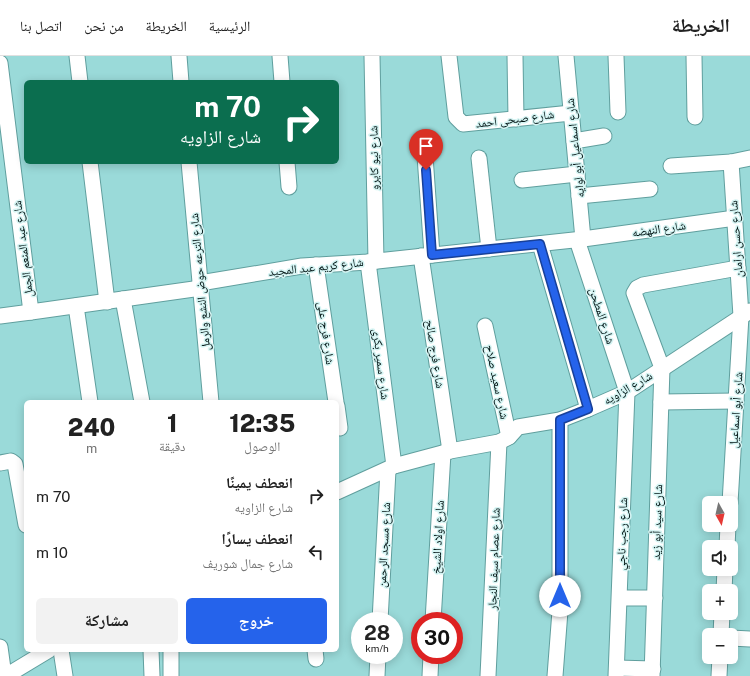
<!DOCTYPE html>
<html lang="ar">
<meta charset="utf-8">
<style>
:root{--surface:#fff;--page:#f2f2f2;--text:#222;--muted:#767676;--line:#e0e0e0;--accent:#2563eb}
body{margin:0;font-family:"Public Sans","Noto Naskh Arabic",sans-serif;background:var(--page);color:var(--text);direction:rtl;height:100vh;display:flex;flex-direction:column;font-size:15px;white-space:nowrap}
*{box-sizing:border-box;margin:0}
p{font-size:13px;color:var(--muted)}
.icon{flex:none;width:22px;height:22px;fill:none;stroke:currentColor;stroke-width:2;stroke-linecap:round;stroke-linejoin:round}
.map{position:relative;flex:1;overflow:hidden;direction:ltr}
.details{position:absolute;left:24px;top:344px;width:315px;height:252px;display:flex;flex-direction:column;background:var(--surface);border-radius:6px;box-shadow:0 2px 10px #0003;direction:rtl}
.details>*{flex:none}
.banner{position:absolute;left:24px;top:24px;width:315px;height:84px;border-radius:6px;box-shadow:0 2px 10px #0003;direction:rtl;background:#0b6e4f;color:#fff;overflow:hidden}
.needle{width:26px;rotate:172deg}
.tools{position:absolute;left:702px;top:440px;display:grid;gap:8px}
.tools a{display:grid;place-items:center;width:36px;height:36px;border-radius:6px;background:var(--surface);box-shadow:0 2px 10px #0003;font-size:20px}
.speed{position:absolute;left:351px;top:556px;display:flex;gap:8px;font-size:20px;font-weight:700;text-align:center}
.speed>*{display:grid;place-content:center;width:52px;height:52px;border-radius:50%;background:var(--surface);box-shadow:0 2px 10px #0003;line-height:1}
.speed small{font-size:10px;font-weight:400}
.speed .limit{border:6px solid #d22;background:#fff;color:#111}
.pin{position:absolute;display:grid;place-items:center;width:34px;height:34px;color:#fff;margin:-41px -17px;border-radius:50% 50% 50% 0;rotate:-45deg;box-shadow:0 0 4px #0007}
.pin .icon{rotate:45deg}
.me{position:absolute;width:44px;margin:-22px;rotate:0deg;stroke-linejoin:round;filter:drop-shadow(0 0 3px #0008)}
.turn{display:flex;align-items:center;gap:14px;height:84px;padding:0 12px;font-size:18px}
.turn .icon{width:52px;height:52px;stroke-width:2.5}
.turn b{display:block;font-size:28px;line-height:34px}
.eta{display:flex;justify-content:space-evenly;align-items:center;height:68px;text-align:center}
.eta b{font-size:24px;font-weight:800;line-height:28px}
.cta{display:flex;gap:8px;margin-top:auto;padding:8px 12px}
.cta a{flex:1;height:46px;border-radius:6px;background:var(--accent);color:#fff;font-size:16px;font-weight:800;line-height:46px;text-align:center}
.cta a+a{background:var(--page);color:var(--text)}
ul{padding:0;list-style:none}
li{display:flex;align-items:center;gap:12px;height:56px;padding:0 12px}
li div{flex:1}
li b{display:block;font-size:15px}
li em{font-style:normal}
header{display:flex;align-items:center;gap:24px;box-sizing:border-box;height:56px;padding:0 20px;background:var(--surface);border-bottom:1px solid var(--line)}
header strong{font-size:19px}
nav{display:flex;gap:22px;margin-inline-start:auto;font-size:14px}
.map>svg:first-child{display:block}
</style>
<header>
<strong>الخريطة</strong>
<nav><a>الرئيسية</a><a>الخريطة</a><a>من نحن</a><a>اتصل بنا</a></nav>
</header>
<div class="map">
<svg width="750" height="620" viewBox="0 0 750 620">
<rect width="100%" height="100%" fill="#9adad9"/>
<g fill="none" stroke-linecap="round" stroke-linejoin="round">
<defs>
<g id="minor">
<path d="M77,0L80,26"/>
<path d="M179,0L181,26"/>
<path d="M280,0L282,26"/>
<path d="M372,0L376,205"/>
<path d="M449,0L456,61L463,68L571,57"/>
<path d="M515,0L516,63"/>
<path d="M566,0L583,183"/>
<path d="M616,0L618,56"/>
<path d="M694,0L695,61"/>
<path d="M0,7L31,256L201,232"/>
<path d="M574,85L604,80"/>
<path d="M425,100L432,199"/>
<path d="M479,102L489,193"/>
<path d="M90,106L107,246"/>
<path d="M189,106L211,346"/>
<path d="M287,106L289,131"/>
<path d="M671,110L731,106L750,102"/>
<path d="M522,124L577,118"/>
<path d="M579,140L650,133"/>
<path d="M577,184L627,336L616,620"/>
<path d="M540,188L588,353"/>
<path d="M421,200L450,395"/>
<path d="M368,206L394,410"/>
<path d="M316,209L336,346"/>
<path d="M200,227L302,210L368,206L583,183L735,162"/>
<path d="M123,243L142,346"/>
<path d="M76,250L90,346"/>
<path d="M0,260L31,256"/>
<path d="M485,270L509,381"/>
<path d="M661,346L736,345"/>
<path d="M337,350L340,372"/>
<path d="M0,407L11,405L15,408L26,469"/>
<path d="M337,436L394,410L450,395L499,386L509,381L518,371L560,364L588,353L627,336L750,255"/>
<path d="M730,447L741,260L731,106"/>
<path d="M727,491L728,469"/>
<path d="M724,535L725,513"/>
<path d="M620,542H655"/>
<path d="M380,565L388,414"/>
<path d="M433,565L443,397"/>
<path d="M721,579L722,557"/>
<path d="M731,582L750,583"/>
<path d="M0,591L4,620"/>
<path d="M61,594L65,620"/>
<path d="M151,594L152,620"/>
<path d="M171,594V620"/>
<path d="M315,594L316,603"/>
<path d="M617,612L653,613"/>
<path d="M6,620L49,594"/>
<path d="M377,620L378,599"/>
<path d="M430,620L431,599"/>
<path d="M488,620L499,386"/>
<path d="M555,620L560,555V364"/>
<path d="M652,620L662,312L634,237L637,232L643,229L738,212"/>
<path d="M719,620L720,601"/>
</g>
</defs>
<use href="#minor" stroke="#609f9e" stroke-width="17"/>
<use href="#minor" stroke="#fff" stroke-width="15"/>
</g>
<g fill="none" stroke-linecap="round" stroke-linejoin="round">
<defs>
<path id="route" d="M426,114L432,199L540,188L588,353L560,364V540"/>
</defs>
<use href="#route" stroke="#184099" stroke-width="10"/>
<use href="#route" stroke="#2563eb" stroke-width="7"/>
</g>
<g text-anchor="middle" dominant-baseline="central" stroke-width="3" stroke-linejoin="round" paint-order="stroke">
<g font-size="12" fill="#001313" stroke="#d5f4f3">
<text transform="translate(515 63) rotate(-7)">شارع صبحى احمد</text>
<text transform="translate(575 92) rotate(-96)">شارع اسماعيل أبو لوايه</text>
<text transform="translate(374 102) rotate(-91)">شارع نيو كايرو</text>
<text transform="translate(659 173) rotate(-8)">شارع النهضه</text>
<text transform="translate(736 183) rotate(-94)">شارع حسن ارامان</text>
<text transform="translate(23 193) rotate(-97)">شارع عبد المنعم الجمل</text>
<text transform="translate(316 211) rotate(-6)">شارع كريم عبد المجيد</text>
<text transform="translate(200 226) rotate(-95)">شارع الترعه حوض النشع والرمل</text>
<text transform="translate(602 260) rotate(72)">شارع المطحن</text>
<text transform="translate(326 277) rotate(82)">شارع فرج على</text>
<text transform="translate(435 298) rotate(81)">شارع فرج صالح</text>
<text transform="translate(381 308) rotate(83)">شارع سمير بكرى</text>
<text transform="translate(497 326) rotate(78)">شارع سعيد صلاح</text>
<text transform="translate(628 332) rotate(-30)">شارع الزاويه</text>
<text transform="translate(736 354) rotate(-86)">شارع أبو اسماعيل</text>
<text transform="translate(657 466) rotate(-88)">شارع سيد أبو زيد</text>
<text transform="translate(622 478) rotate(-88)">شارع رجب ناجي</text>
<text transform="translate(438 481) rotate(-87)">شارع اولاد الشيخ</text>
<text transform="translate(384 489) rotate(-87)">شارع مسجد الرحمن</text>
<text transform="translate(494 503) rotate(-88)">شارع عصام سيف النجار</text>
</g>
</g>
</svg>
<div class="tools">
<a><svg class="needle" viewBox="-14 -14 28 28"><path d="M0-13l5 13h-10z" fill="#e53935"/><path d="M0 13l5-13h-10z" fill="#767676"/></svg></a>
<a><svg class="icon" aria-label="sound" viewBox="0 0 24 24"><path d="M4 9h4l5-4v14l-5-4H4zM17 9q2 3 0 6"/></svg></a>
<a>+</a>
<a>−</a>
</div>
<div class="speed"><div>28<small>km/h</small></div><div class="limit">30</div></div>
<div class="pin" style="left:426px;top:114px;background:#d93025"><svg class="icon" aria-label="arrive" viewBox="0 0 24 24"><path d="M6 21V4h12l-3 4 3 4H6"/></svg></div>
<svg class="me" style="left:560px;top:540px" viewBox="-20 -20 40 40"><circle r="19" fill="#fff"/><path d="M0-13L10 11 0 6-10 11z" fill="#2563eb"/></svg>
<div class="banner">
<div class="turn"><svg class="icon" aria-label="right" viewBox="0 0 24 24"><path d="M7 20v-9h11M14 6l5 5-5 5"/></svg><div><b>70 m</b>شارع الزاويه</div></div>
</div>
<section class="details">
<div class="eta">
<div><b>12:35</b><p>الوصول</p></div>
<div><b>1</b><p>دقيقة</p></div>
<div><b>240</b><p>m</p></div>
</div>
<ul>
<li><svg class="icon" aria-label="right" viewBox="0 0 24 24"><path d="M7 20v-9h11M14 6l5 5-5 5"/></svg><div><b>انعطف يمينًا</b><p>شارع الزاويه</p></div><em>70 m</em></li>
<li><svg class="icon" aria-label="left" viewBox="0 0 24 24"><path d="M17 20v-9H6M10 6l-5 5 5 5"/></svg><div><b>انعطف يسارًا</b><p>شارع جمال شوريف</p></div><em>10 m</em></li>
</ul>
<div class="cta"><a>خروج</a><a>مشاركة</a></div>
</section>
</div>
